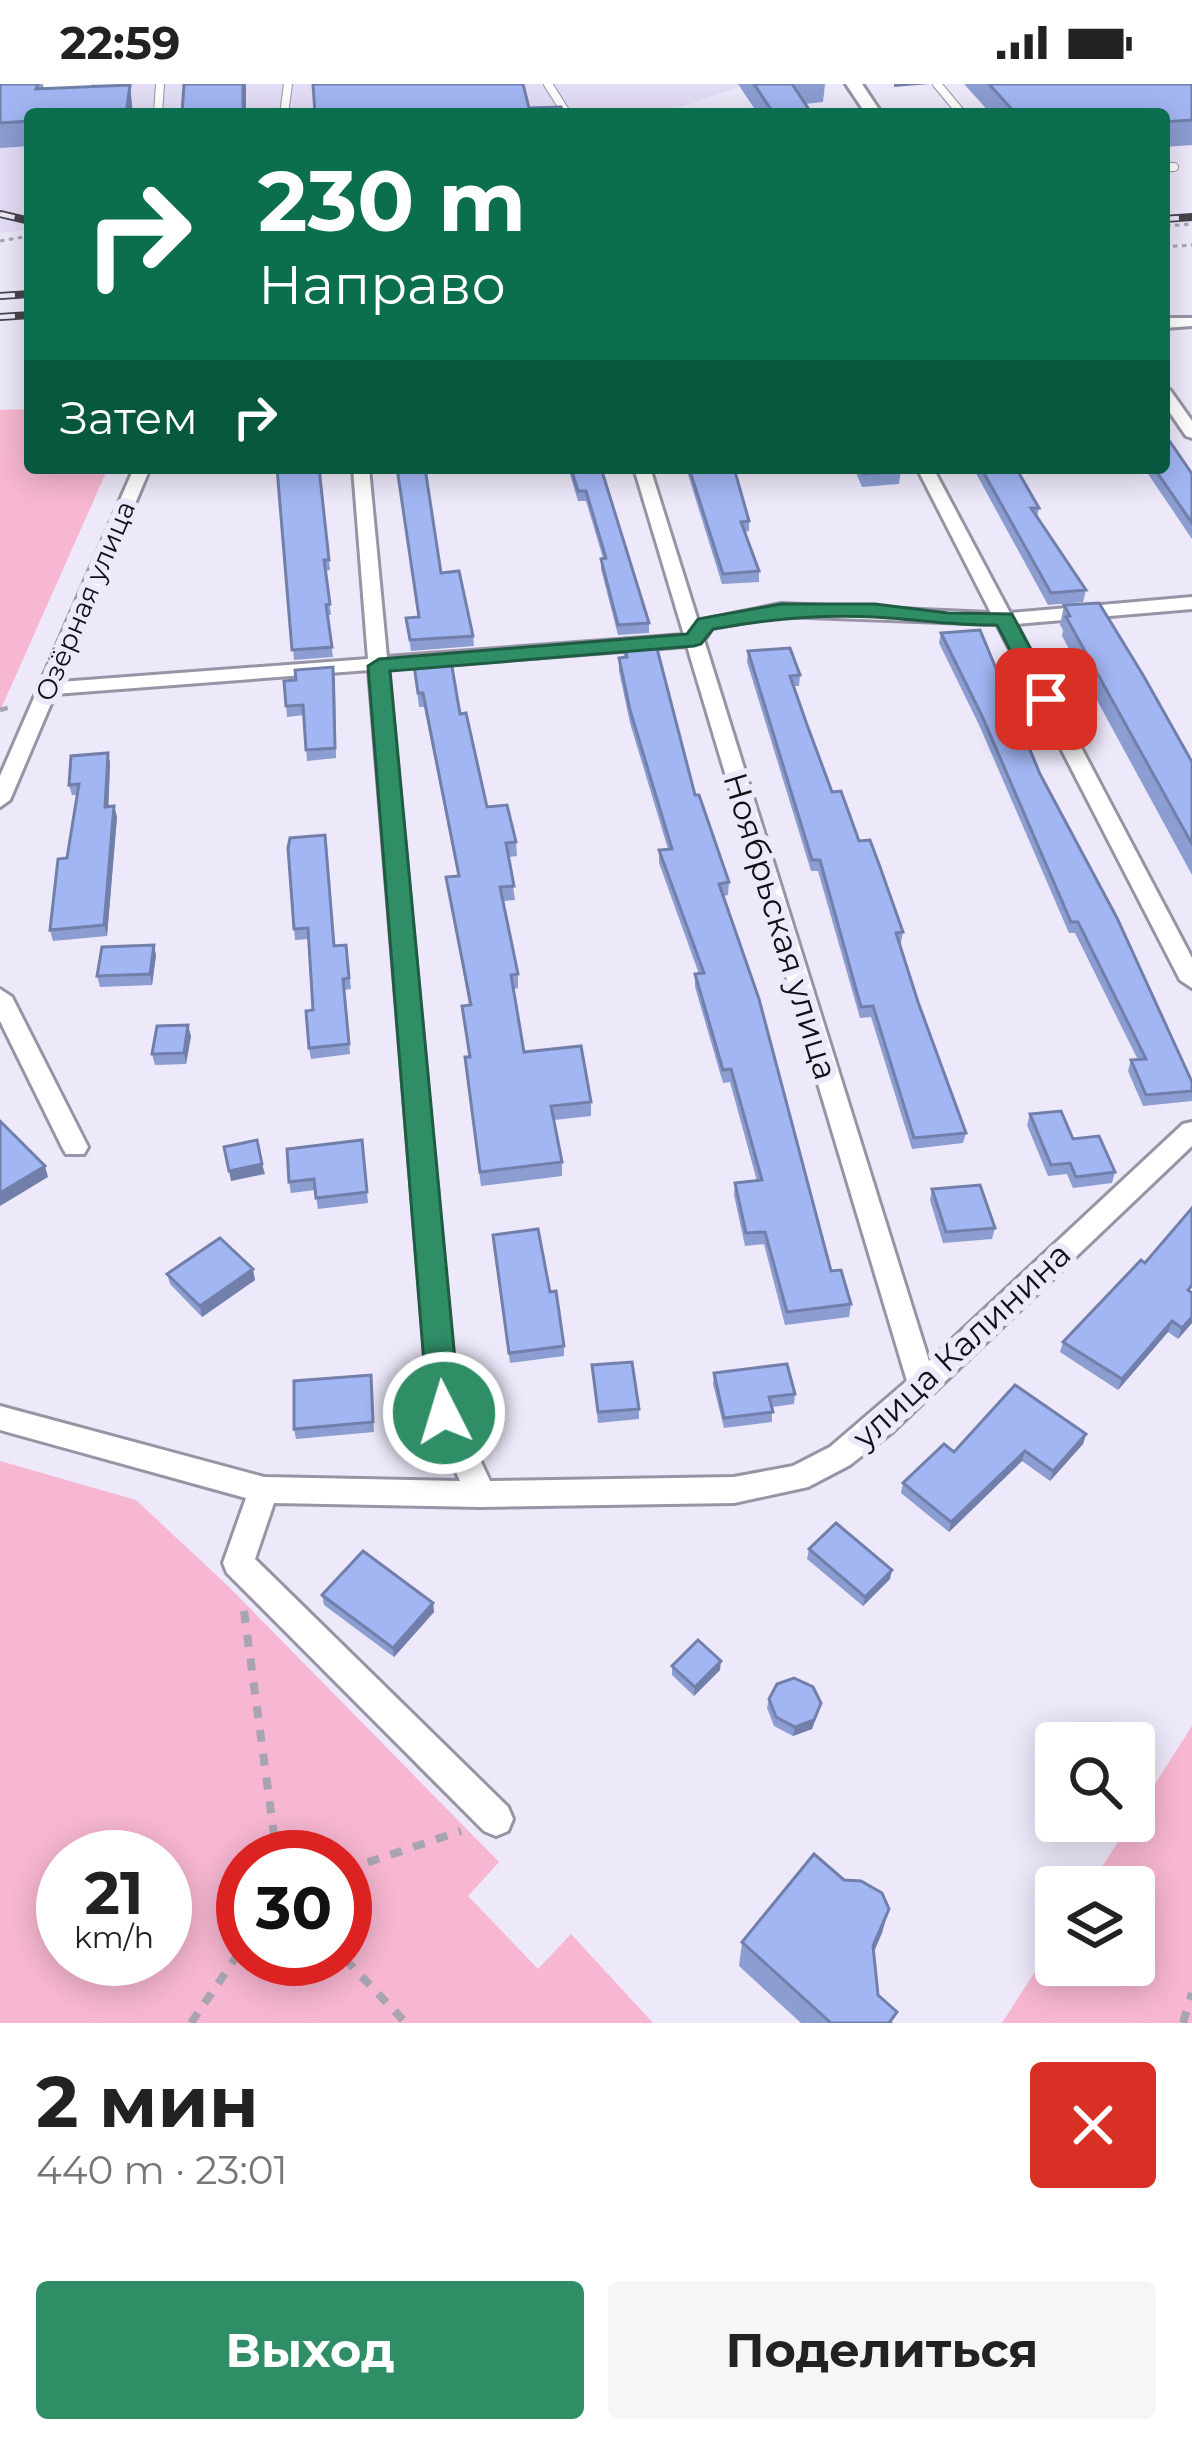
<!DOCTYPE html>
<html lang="ru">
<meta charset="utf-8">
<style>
:root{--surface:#fff;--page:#f6f6f6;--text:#222;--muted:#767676;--accent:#308e67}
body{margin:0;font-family:Montserrat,sans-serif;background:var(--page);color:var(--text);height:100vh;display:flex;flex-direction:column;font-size:45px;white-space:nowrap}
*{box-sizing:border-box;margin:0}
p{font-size:39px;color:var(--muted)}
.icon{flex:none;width:66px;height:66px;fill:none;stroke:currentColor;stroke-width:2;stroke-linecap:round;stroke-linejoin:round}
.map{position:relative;height:1939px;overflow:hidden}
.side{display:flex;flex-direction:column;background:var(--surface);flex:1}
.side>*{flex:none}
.hud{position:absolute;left:24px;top:24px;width:1146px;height:366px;border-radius:12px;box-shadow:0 6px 30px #0003;background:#0b6e4f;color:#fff;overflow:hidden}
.controls{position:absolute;left:1035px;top:1638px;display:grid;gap:24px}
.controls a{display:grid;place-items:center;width:120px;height:120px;border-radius:12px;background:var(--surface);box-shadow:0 6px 30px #0003;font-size:60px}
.speed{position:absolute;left:36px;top:1746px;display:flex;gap:24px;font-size:60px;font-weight:700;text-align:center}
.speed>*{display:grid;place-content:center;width:156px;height:156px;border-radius:50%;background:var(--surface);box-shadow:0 6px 30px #0003;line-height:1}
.speed small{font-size:30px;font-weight:400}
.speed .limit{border:18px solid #d22;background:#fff;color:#111}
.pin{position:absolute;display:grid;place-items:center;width:102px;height:102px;color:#fff;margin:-51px;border-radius:24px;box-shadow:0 6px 18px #0006}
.me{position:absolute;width:132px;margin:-66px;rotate:355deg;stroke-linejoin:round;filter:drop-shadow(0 0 9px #0008)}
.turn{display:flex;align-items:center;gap:42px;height:252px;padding:0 36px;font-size:54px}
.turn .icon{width:156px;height:156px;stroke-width:2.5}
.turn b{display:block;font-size:84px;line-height:102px}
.then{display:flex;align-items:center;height:114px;padding:0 36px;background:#0003;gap:24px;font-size:45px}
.round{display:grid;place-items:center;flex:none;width:126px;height:126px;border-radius:12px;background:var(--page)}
.headline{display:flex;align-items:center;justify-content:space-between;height:204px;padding:0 36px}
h1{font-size:72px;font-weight:700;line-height:90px}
.button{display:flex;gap:24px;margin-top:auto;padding:24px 36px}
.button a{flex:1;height:138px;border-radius:12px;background:var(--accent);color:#fff;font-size:48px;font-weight:700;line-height:138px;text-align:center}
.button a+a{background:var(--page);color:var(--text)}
.status{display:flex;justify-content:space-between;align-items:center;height:84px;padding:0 60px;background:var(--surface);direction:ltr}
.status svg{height:33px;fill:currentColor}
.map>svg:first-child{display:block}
</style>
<div class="status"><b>22:59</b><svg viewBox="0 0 49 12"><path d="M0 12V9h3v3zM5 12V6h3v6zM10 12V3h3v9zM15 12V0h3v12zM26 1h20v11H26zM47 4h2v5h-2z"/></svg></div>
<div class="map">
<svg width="1192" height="1939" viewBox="0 0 1192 1939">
<rect width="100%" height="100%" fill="#ede8fa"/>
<path fill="#e4ddf6" d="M0,0H742V2L661,30H30V145L0,149Z"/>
<g fill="#f7b6d1" fill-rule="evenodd">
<path d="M30,325V384H108L0,627V326Z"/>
<path d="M0,1377L136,1416L229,1503L499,1778L468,1812L538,1885L571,1850L653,1939H0ZM63,1773H165V1875H63ZM345,1773V1875H243V1773Z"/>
<path d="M1192,1642V1939H1002L1056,1855V1881H1134V1803H1089Z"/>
</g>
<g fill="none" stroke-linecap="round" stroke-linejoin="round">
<defs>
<g id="service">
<path d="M548,0L567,30"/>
<path d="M937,0L962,30"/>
<path d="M0,5L88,0"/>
<path d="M158,30L160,0"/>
<path d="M284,30L288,0"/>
<path d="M1164,83H1174"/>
</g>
<g id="minor">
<path d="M1164,234H1192V242L1164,244Z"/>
<path d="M1164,304L1170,306L1192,337V354L1186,352L1164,320Z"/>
<path d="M134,384H150L60,598L368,575L353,384H369L387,573L684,551L634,384H650L698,537L781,520L991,529L917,384H933L1010,529L1192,513V525L1016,540L1192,874V904L1180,896L997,540L781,532L712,544L704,556L929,1277L1183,1040L1192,1038V1062L891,1349L850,1381L808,1403L734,1419L481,1423L274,1419L255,1475L508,1723L513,1735L508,1747L496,1752L484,1747L227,1489L223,1479L246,1414L0,1346V1322L264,1393L460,1397L430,1329L369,586L55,610L10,716L0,723V692ZM687,562L907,1297L830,1363L793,1382L734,1393L490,1397L458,1329L388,585Z"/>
<path d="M0,905L12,913L88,1063L84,1070H66L62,1063L0,937Z"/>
</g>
<path id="tertiary" d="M846,0H862L882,30H866Z"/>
</defs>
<use href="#service" stroke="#9994a5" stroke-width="10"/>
<use href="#minor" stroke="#9994a5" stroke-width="6"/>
<use href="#tertiary" stroke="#9994a5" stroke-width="6"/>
<g stroke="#a8a4b2" stroke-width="3" stroke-dasharray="4.5 4.5" stroke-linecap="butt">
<path d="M1166,142L1192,140"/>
<path d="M0,157L30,152"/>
<path d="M1164,163L1192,161"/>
</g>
<path stroke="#a8a4b2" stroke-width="4.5" stroke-dasharray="8 8" stroke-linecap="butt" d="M0,626L15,622"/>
<g stroke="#a8a4b2" stroke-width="8" stroke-dasharray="12 12" stroke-linecap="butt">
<path d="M244,1527L277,1773"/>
<path d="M345,1786L461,1747"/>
<path d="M345,1875L406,1939"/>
<path d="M191,1939L243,1863"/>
<path d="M1183,1939L1192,1909"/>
</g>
<use href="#service" stroke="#fff" stroke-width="8"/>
<use href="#minor" fill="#fff" fill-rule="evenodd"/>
<use href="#tertiary" fill="#fff" fill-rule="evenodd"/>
<defs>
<g id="rail">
<path d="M0,130L30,137"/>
<path d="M1164,135L1192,133"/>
<path d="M0,212L30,210"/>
<path d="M0,233L30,231"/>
</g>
</defs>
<use href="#rail" stroke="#46434c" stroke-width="8"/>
<use href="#rail" stroke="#ede8fa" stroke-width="4.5" stroke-dasharray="15" stroke-linecap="butt"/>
</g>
<g fill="#8b9dd1">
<path d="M0,0H43L44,5L134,25L133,30H30V62L0,64Z"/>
<path d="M738,0H825L823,18L805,20L812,30H758Z"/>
<path d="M964,0H1192V61L1164,63V30H991Z"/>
<path d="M277,384H319L330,486L326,487L331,531H327L333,573L294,576Z"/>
<path d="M568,384H607V387H601L649,539V549L618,551L601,485V475L603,474L586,417H578Z"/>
<path d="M686,384H734L749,437V447L745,448L759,487V498L722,500Z"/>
<path d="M854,384H899L901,387L899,400L862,403Z"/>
<path d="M973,384H1016L1039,424L1037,433L1086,506L1083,518L1048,521Z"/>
<path d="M1144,384H1164L1192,390V455Z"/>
<path d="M1064,521L1192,678V791L1062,552L1063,546L1060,541Z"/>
<path d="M418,533L473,552L474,562L411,567L406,534Z"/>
<path d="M941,549L1040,690L1192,998V1017L1143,1022L1128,987L1131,976H1138L1075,849H1069L980,643L939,559Z"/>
<path d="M623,559L695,711L729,798L728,811L723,812L831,1187L851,1220L849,1233L785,1241L764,1160L745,1162L734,1111L735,1099L757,1097L730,998L723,999L695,903V890H699L659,779V766L668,765L630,639L619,587V574H624Z"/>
<path d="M748,567L800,591L799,602H793L832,708L859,757L903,848L901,859H900L918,918L966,1049L963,1059L912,1065L871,933L860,934L818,787H811L747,578Z"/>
<path d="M413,574L460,630L487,723L516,758L517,772L509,773L515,816L503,817L518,890V904L514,905L524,968L591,1018V1032L554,1036L562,1078V1092L481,1102L466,988L469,973L462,922L469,921L446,793L458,792L424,623H419Z"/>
<path d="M335,593L336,674L307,677L304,631L287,633L284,597Z"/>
<path d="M108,669L110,679L108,723L114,722L117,733L107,852L53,857L50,846L67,774L78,711H72L69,701Z"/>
<path d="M288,764L335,862L346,861L351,905L345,906L350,970L311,975L309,964L313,926L308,855L295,856Z"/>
<path d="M156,871L152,901L100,903L97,892Z"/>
<path d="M191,952L186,980L155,981L152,970Z"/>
<path d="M1030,1030L1073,1055L1115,1088L1112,1099L1073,1104L1067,1090L1048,1092L1027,1041Z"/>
<path d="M362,1056L368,1119L318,1125L315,1106L291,1109L289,1098Z"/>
<path d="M932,1105L995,1144L992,1155L943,1159L930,1116Z"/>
<path d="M493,1161L550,1208L564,1262V1272L510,1279Z"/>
<path d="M167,1190L255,1196L202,1233L170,1200Z"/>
<path d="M1192,1207V1239L1178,1255L1168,1248L1118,1306L1060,1268L1063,1258Z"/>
<path d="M592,1281L639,1325V1335L598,1339Z"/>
<path d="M714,1289L795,1310L794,1320L772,1323V1338L724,1344L713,1300Z"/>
<path d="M371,1291L374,1348L296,1355L294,1345Z"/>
<path d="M1086,1350L1083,1360L1050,1397L1022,1377L949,1448L901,1409L903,1399L954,1368Z"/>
<path d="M809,1465L890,1495L863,1522L807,1475Z"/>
<path d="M322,1511L433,1519L434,1528L394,1573L324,1521Z"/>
<path d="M672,1582L720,1586L694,1612L672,1591Z"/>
<path d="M769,1615L821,1619L812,1645L793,1652L774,1642L767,1624Z"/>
<path d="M844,1796L889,1825L874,1868L878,1911L893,1939H801L739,1882L742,1858Z"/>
</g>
<g fill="#717faa">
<rect x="243" y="0" width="3" height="30"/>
<path d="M894,0H929L894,3Z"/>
<path d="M130,1L133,30H126Z"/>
<path d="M108,669L110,679L108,734L105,723Z"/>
<path d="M114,722L117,733L107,852L104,841Z"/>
<path d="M154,861L156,871L152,901L150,890Z"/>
<path d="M188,941L191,952L186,980L184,969Z"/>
<path d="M262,1080L265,1090L231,1097L229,1087Z"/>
<path d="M45,1082L48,1093L0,1122V1109Z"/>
<path d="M253,1185L255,1196L202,1233L200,1222Z"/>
<path d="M1192,1233V1239L1178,1255L1182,1244Z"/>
<path d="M1172,1237L1168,1248L1118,1306L1122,1295Z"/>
<path d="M1086,1350L1083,1360L1050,1397L1053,1387Z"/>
<path d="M1025,1367L1022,1377L949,1448L951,1438Z"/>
<path d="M892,1486L890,1495L863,1522L865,1513Z"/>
<path d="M433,1519L434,1528L394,1573L393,1564Z"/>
<path d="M721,1577L720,1586L694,1612L695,1603Z"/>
<path d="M821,1619L812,1645L793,1652L795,1643Z"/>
<path d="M889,1825L882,1849L866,1886L873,1862Z"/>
</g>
<g fill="#a2b6f3" stroke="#717faa" stroke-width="3">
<path d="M0,0H38L36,5L130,1L126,30H30V37L0,39Z"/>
<path d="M184,0H243V30H182Z"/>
<path d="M313,0H523L529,24L561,23L564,30H315Z"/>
<path d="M754,0H792L812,30H774Z"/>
<path d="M989,0H1192V36L1164,38V30H1016Z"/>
<path d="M1164,349L1192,390V439L1154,384H1164Z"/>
<path d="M277,384H319L329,476H324L330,520L326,521L332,563L292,566Z"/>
<path d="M397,384H425L441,489L459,487L473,552L410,556L406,534L419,533Z"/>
<path d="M571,384H601L649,539L618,541L601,475L606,474L586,407H578Z"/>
<path d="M689,384H734L749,437L741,438L759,487L723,490Z"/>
<path d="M861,384H899L901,387L864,390Z"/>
<path d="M981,384H1016L1039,424H1031L1086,506L1051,509Z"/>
<path d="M1099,519L1143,591L1192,678V760L1066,533L1070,532L1064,521Z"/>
<path d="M980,546L1040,690L1117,834L1192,998V1007L1146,1011L1131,976L1146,975L1078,838H1071L982,632L941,549Z"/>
<path d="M655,557L695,711H699L729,798L719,800L759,915L831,1187L841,1186L851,1220L787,1228L765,1148L746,1149L735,1099L762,1096L731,985L723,986L695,890L704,889L659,766L672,765L630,626L619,574L627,573L623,559Z"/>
<path d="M790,564L800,591L790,592L806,638L832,708L841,707L859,757L870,756L880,783L903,848L896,849L918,918L966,1049L914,1054L873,922L861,923L820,776H812L748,567Z"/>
<path d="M450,571L460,630L466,629L487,723L507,721L516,758L506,759L514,802L500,803L518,890L511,891L524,968L581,962L591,1018L551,1022L562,1078L480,1088L465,973H470L462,922L471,921L446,793L459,792L423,609H418L413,574Z"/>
<path d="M333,583L335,664L306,666L303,621L286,622L284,597L296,596L295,586Z"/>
<path d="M108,669L105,723L114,722L104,841L50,846L58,775L67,774L79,700L69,701L71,672Z"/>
<path d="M325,751L334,862L346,861L349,894L343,895L349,960L309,964L306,927L313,926L308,844L294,845L288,764L290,754Z"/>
<path d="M154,861L150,890L97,892L102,863Z"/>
<path d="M188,941L184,969L152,970L157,942Z"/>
<path d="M1061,1027L1073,1055L1099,1052L1115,1088L1076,1093L1070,1079L1051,1081L1030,1030Z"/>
<path d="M0,1037L45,1082L0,1109Z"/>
<path d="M257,1056L262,1080L229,1087L224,1063Z"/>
<path d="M362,1056L367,1108L316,1114L314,1095L289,1098L287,1065Z"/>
<path d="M980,1101L995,1144L946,1148L932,1105Z"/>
<path d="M1192,1124V1201L1188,1206L1192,1209V1233L1182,1244L1172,1237L1122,1295L1063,1258L1141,1176L1145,1179Z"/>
<path d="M538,1145L550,1208L556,1207L564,1262L509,1269L493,1151Z"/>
<path d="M220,1154L253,1185L200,1222L167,1190Z"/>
<path d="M632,1278L639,1325L598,1328L592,1281Z"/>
<path d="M787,1280L795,1310L769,1313L773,1328L724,1334L714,1289Z"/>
<path d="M371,1291L373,1338L294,1345V1297Z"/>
<path d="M1015,1301L1086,1350L1053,1387L1025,1367L951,1438L903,1399L944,1360L954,1368Z"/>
<path d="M836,1439L892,1486L865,1513L809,1465Z"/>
<path d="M363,1467L433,1519L393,1564L322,1511Z"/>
<path d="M698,1556L721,1577L695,1603L672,1582Z"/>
<path d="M794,1594L813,1603L821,1619L814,1636L795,1643L776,1633L769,1615L777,1600Z"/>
<path d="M814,1770L844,1796L861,1797L882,1809L889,1825L873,1862L878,1911L897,1928L889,1939H831L742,1858Z"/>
</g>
<path fill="#308e67" stroke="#1f5c43" stroke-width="3" d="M781,520H875L948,529L1012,530L1057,615L1046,622L1038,620L997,541C955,542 915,535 874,533C819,530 767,535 713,545L701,560L694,562L390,587L460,1329L455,1339L444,1343L433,1339L428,1329L368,582L379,575L687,550L698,535Z"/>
<g text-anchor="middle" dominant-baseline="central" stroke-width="12" stroke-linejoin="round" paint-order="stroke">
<g font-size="27" fill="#121016" stroke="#ede8fa">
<text transform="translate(85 517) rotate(-67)">Озёрная улица</text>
</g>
<g font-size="33" fill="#121016" stroke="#ede8fa">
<text transform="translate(781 842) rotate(73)">Ноябрьская улица</text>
<text transform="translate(961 1261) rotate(-43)">улица Калинина</text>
</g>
</g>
</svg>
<div class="controls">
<a><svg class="icon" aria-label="search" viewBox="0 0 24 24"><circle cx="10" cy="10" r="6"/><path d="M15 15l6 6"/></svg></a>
<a><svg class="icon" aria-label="layers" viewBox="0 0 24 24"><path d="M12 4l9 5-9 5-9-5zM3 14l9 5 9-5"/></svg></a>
</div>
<div class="speed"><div>21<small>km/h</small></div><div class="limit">30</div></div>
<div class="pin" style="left:1046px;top:615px;background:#d93025"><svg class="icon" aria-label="arrive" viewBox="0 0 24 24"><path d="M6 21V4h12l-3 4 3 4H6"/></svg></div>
<svg class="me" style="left:444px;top:1329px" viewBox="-20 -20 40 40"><circle r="17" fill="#308e67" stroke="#fff" stroke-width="3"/><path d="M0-11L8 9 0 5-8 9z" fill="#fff"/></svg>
<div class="hud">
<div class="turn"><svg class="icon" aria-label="right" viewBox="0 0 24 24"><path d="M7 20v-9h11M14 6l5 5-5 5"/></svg><div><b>230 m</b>Направо</div></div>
<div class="then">Затем<svg class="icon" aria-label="right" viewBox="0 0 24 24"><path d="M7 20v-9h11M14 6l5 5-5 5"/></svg></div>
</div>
</div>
<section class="side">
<div class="headline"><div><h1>2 мин</h1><p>440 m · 23:01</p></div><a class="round" style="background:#d93025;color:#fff"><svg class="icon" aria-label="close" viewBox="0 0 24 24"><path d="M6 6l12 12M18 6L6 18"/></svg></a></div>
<div class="button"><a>Выход</a><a>Поделиться</a></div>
</section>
